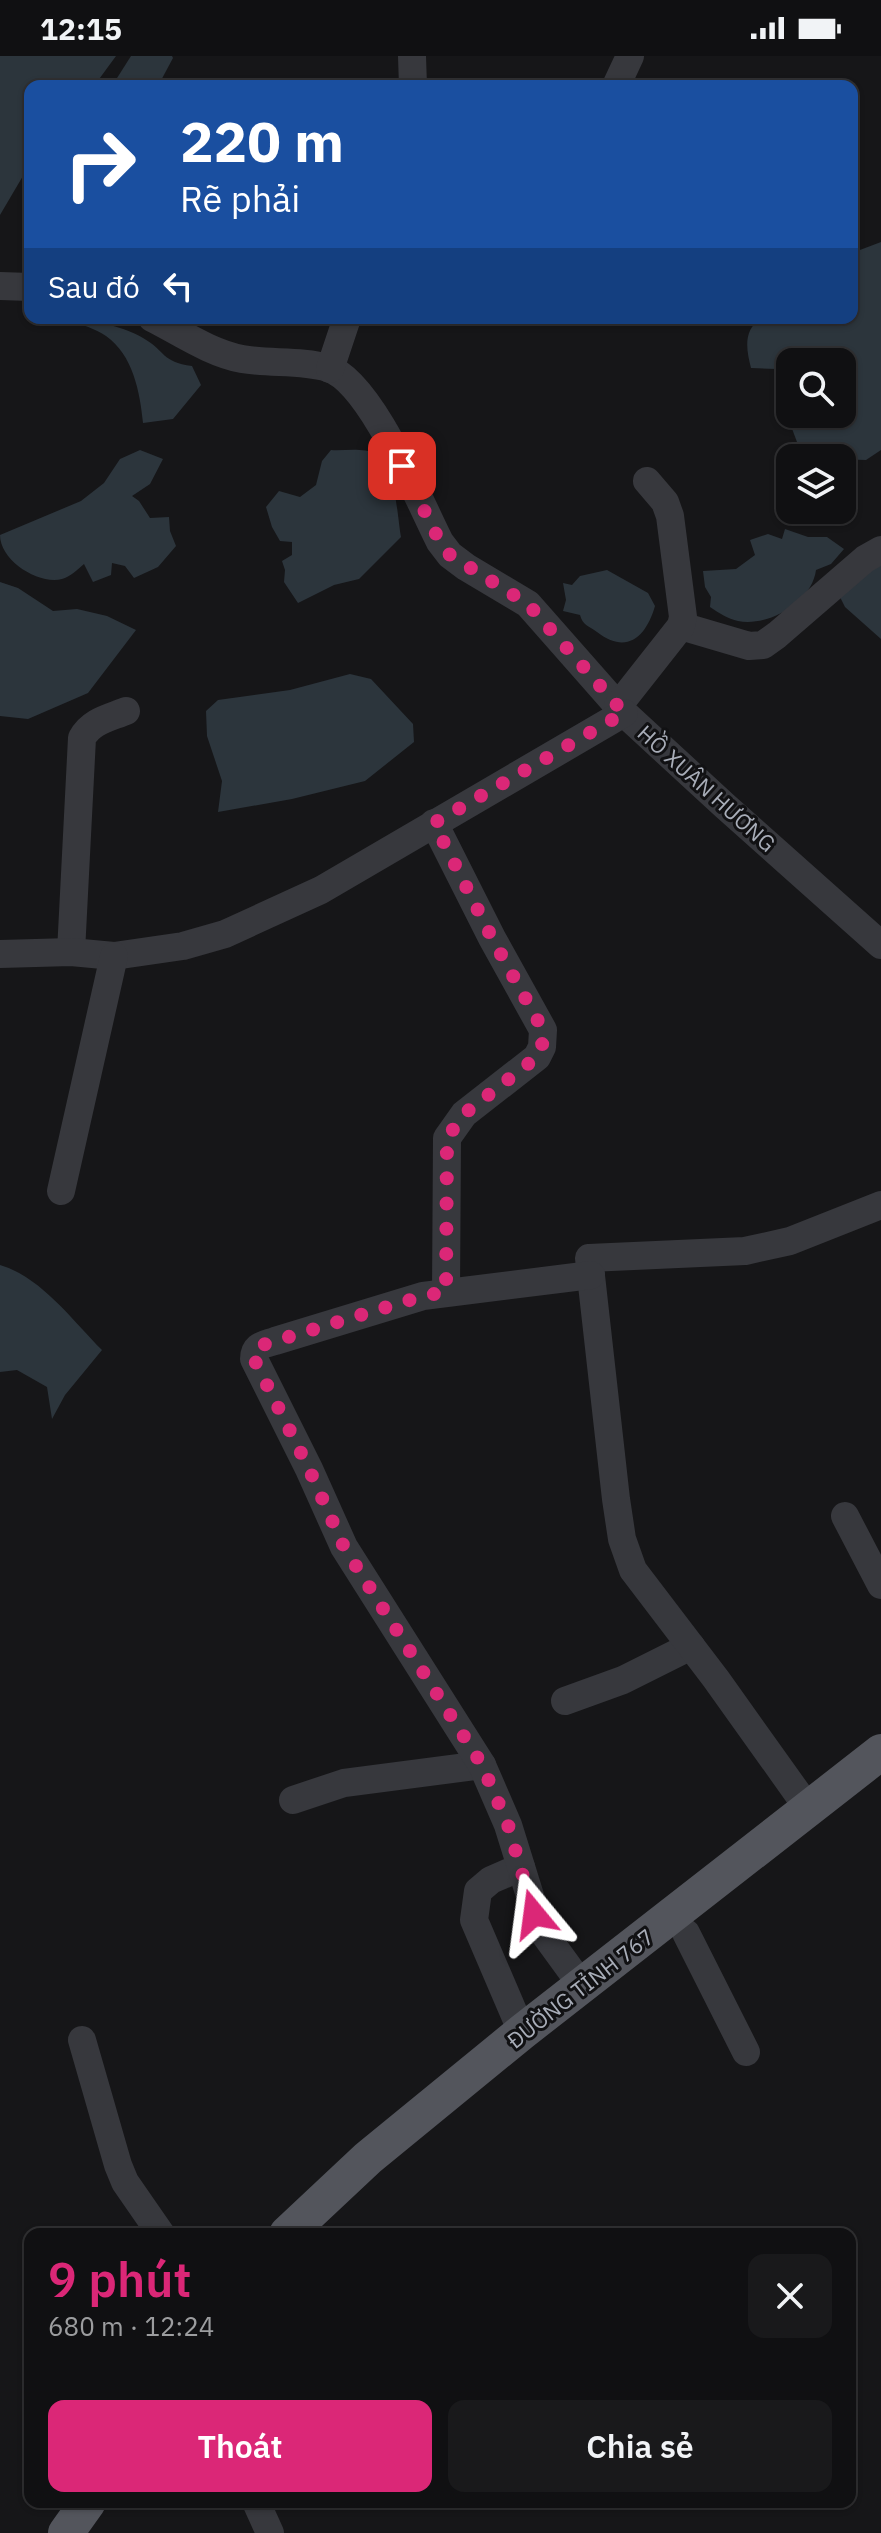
<!DOCTYPE html>
<html lang="vi">
<meta charset="utf-8">
<style>
:root{--surface:#101012;--page:#19191b;--text:#f1f3f6;--muted:#9c9d9f;--line:#303032;--accent:#db2777}
body{margin:0;font-family:"IBM Plex Sans",sans-serif;background:var(--page);color:var(--text);height:100vh;display:flex;flex-direction:column;font-size:30px;white-space:nowrap}
*{box-sizing:border-box;margin:0}
p{font-size:26px;color:var(--muted)}
.icon{flex:none;width:44px;height:44px;fill:none;stroke:currentColor;stroke-width:2;stroke-linecap:round;stroke-linejoin:round}
.map{position:relative;flex:1;overflow:hidden}
.panel{position:absolute;left:24px;top:2172px;width:832px;height:280px;display:flex;flex-direction:column;background:var(--surface);border-radius:16px;box-shadow:0 2px 6px #0004,0 0 0 2px var(--line)}
.panel>*{flex:none}
.top-card{position:absolute;left:24px;top:24px;width:834px;height:244px;border-radius:16px;box-shadow:0 2px 6px #0004,0 0 0 2px var(--line);background:#1a4fa0;color:#fff;overflow:hidden}
.tools{position:absolute;left:776px;top:292px;display:grid;gap:16px}
.tools a{display:grid;place-items:center;width:80px;height:80px;border-radius:16px;background:var(--surface);box-shadow:0 2px 6px #0004,0 0 0 2px var(--line);font-size:40px}
.pin{position:absolute;display:grid;place-items:center;width:68px;height:68px;color:#fff;margin:-34px;border-radius:16px;box-shadow:0 4px 12px #0006}
.me{position:absolute;width:88px;margin:-44px;rotate:344deg;stroke-linejoin:round;filter:drop-shadow(0 0 6px #0008)}
.turn{display:flex;align-items:center;gap:28px;height:168px;padding:0 24px;font-size:36px}
.turn .icon{width:104px;height:104px;stroke-width:2.5}
.turn b{display:block;font-size:56px;line-height:68px}
.then{display:flex;align-items:center;height:76px;padding:0 24px;background:#0003;gap:16px;font-size:30px}
.round{display:grid;place-items:center;flex:none;width:84px;height:84px;border-radius:16px;background:var(--page)}
.summary{display:flex;align-items:center;justify-content:space-between;height:136px;padding:0 24px}
h1{font-size:48px;font-weight:600;line-height:60px;color:var(--accent)}
.cta{display:flex;gap:16px;margin-top:auto;padding:16px 24px}
.cta a{flex:1;height:92px;border-radius:16px;background:var(--accent);color:#fff;font-size:32px;font-weight:600;line-height:92px;text-align:center}
.cta a+a{background:var(--page);color:var(--text)}
.status{display:flex;justify-content:space-between;align-items:center;height:56px;padding:0 40px;background:var(--surface);direction:ltr}
.status svg{height:22px;fill:currentColor}
.map>svg:first-child{display:block}
</style>
<div class="status"><b>12:15</b><svg viewBox="0 0 49 12"><path d="M0 12V9h3v3zM5 12V6h3v6zM10 12V3h3v9zM15 12V0h3v12zM26 1h20v11H26zM47 4h2v5h-2z"/></svg></div>
<div class="map">
<svg width="881" height="2477" viewBox="0 0 881 2477">
<rect width="100%" height="100%" fill="#161618"/>
<g fill="#2c353c" fill-rule="evenodd">
<path d="M0,0H116L94,30H30V108L0,159Z"/>
<path d="M131,0H172L173,2L158,30H112Z"/>
<path d="M881,186V394L866,404L803,402L791,370L786,331L776,313L751,312C746,293 743,273 762,262H852V197ZM790,306H842V358H790Z"/>
<path d="M75,262C90,262 129,273 143,282C166,295 161,306 192,310L201,329L173,363L143,367C140,336 133,299 106,280C96,273 82,269 71,264Z"/>
<path d="M140,394L163,403L150,428L132,440L139,445L150,462L169,461L170,475L176,490L158,511L134,522L125,510L112,507L111,519L93,526L84,508C78,513 70,521 62,523C39,529 0,505 0,479L81,445L104,427L120,403Z"/>
<path d="M331,394C345,395 363,391 375,398C396,410 397,459 401,481L359,523L334,529L298,547L284,526L285,514L282,505L292,499V486L280,485L272,471L266,451L279,435L300,441L316,429L322,405Z"/>
<path d="M785,473L808,481H827L844,493L831,508L816,514C812,546 769,571 738,565C728,563 719,557 710,551L711,541L705,531L703,515L736,513L755,499L750,484L768,478L782,483Z"/>
<path d="M881,508V583L845,551L838,537Z"/>
<path d="M607,514L648,537L655,550C646,581 627,599 597,576C588,569 583,570 580,559L563,555L566,544L563,527L572,529L580,520Z"/>
<path d="M0,526L18,532L53,555L77,553L107,560L136,574L88,637L28,663L0,660Z"/>
<path d="M350,618L371,623L413,668L414,686L365,725L292,743L218,756L222,725L207,680L206,655L218,644L290,634Z"/>
<path d="M0,1209C41,1221 72,1264 102,1294L65,1339L52,1363L47,1331L17,1314L0,1316Z"/>
</g>
<g fill="none" stroke-linecap="round" stroke-linejoin="round">
<g stroke="#37383d" stroke-width="28">
<path d="M412,0L413,30"/>
<path d="M616,30L630,0"/>
<path d="M0,230L30,231"/>
<path d="M152,262C180,276 210,297 242,303C270,308 301,304 328,312C371,326 419,445 440,486L450,499L466,511L528,548L624,657L725,750L881,889"/>
<path d="M330,313L347,262"/>
<path d="M681,570L749,590L763,589L777,579L865,503L881,494"/>
<path d="M618,650L681,570L683,561L670,460L665,446L647,425"/>
<path d="M434,767L492,882L543,974L542,991L537,1001L464,1058L447,1082L446,1236"/>
<path d="M71,896L82,682C91,665 109,662 126,655"/>
<path d="M0,898L71,896L114,900L183,890L225,878L321,834L624,657"/>
<path d="M61,1135L114,900"/>
<path d="M845,1460L881,1529"/>
<path d="M565,1645L623,1624L691,1590"/>
<path d="M293,1744L344,1727L482,1709"/>
<path d="M808,1752L716,1623L633,1514L622,1483L616,1443L589,1202L745,1195L790,1185L881,1149"/>
<path d="M521,1811L491,1824L478,1835L474,1864L522,1976"/>
<path d="M686,1877L746,1996"/>
<path d="M583,1931L540,1872L508,1769L482,1709L344,1491L309,1413L254,1303C254,1289 263,1289 275,1285L423,1240L591,1219"/>
<path d="M82,1984L118,2109L125,2126L161,2178"/>
<path d="M256,2446L270,2477"/>
</g>
<g stroke="#53555c" stroke-width="36">
<path d="M287,2178L368,2102L522,1976L881,1696"/>
<path d="M66,2477L88,2446"/>
</g>
</g>
<g fill="none" stroke-linecap="round" stroke-linejoin="round">
<path stroke="#db2777" stroke-width="14" stroke-dasharray="0 25.2" d="M402,410L440,486L450,499L528,548L624,657L434,767L492,882L543,974L542,991L537,1001L464,1058L447,1082L446,1236L423,1240L259,1290L254,1295V1303L309,1413L344,1491L482,1709L508,1769L534,1858"/>
</g>
<g text-anchor="middle" dominant-baseline="central" stroke-width="6" stroke-linejoin="round" paint-order="stroke">
<g font-size="22" fill="#a8adb8" stroke="#111113">
<text transform="translate(707 732) rotate(42)">HỒ XUÂN HƯƠNG</text>
<text transform="translate(580 1932) rotate(-38)">ĐƯỜNG TỈNH 767</text>
</g>
</g>
</svg>
<div class="tools">
<a><svg class="icon" aria-label="search" viewBox="0 0 24 24"><circle cx="10" cy="10" r="6"/><path d="M15 15l6 6"/></svg></a>
<a><svg class="icon" aria-label="layers" viewBox="0 0 24 24"><path d="M12 4l9 5-9 5-9-5zM3 14l9 5 9-5"/></svg></a>
</div>
<div class="pin" style="left:402px;top:410px;background:#d93025"><svg class="icon" aria-label="arrive" viewBox="0 0 24 24"><path d="M6 21V4h12l-3 4 3 4H6"/></svg></div>
<svg class="me" style="left:534px;top:1858px" viewBox="-20 -20 40 40"><path d="M0-17L14 15 0 8-14 15z" fill="#db2777" stroke="#fff" stroke-width="4"/></svg>
<div class="top-card">
<div class="turn"><svg class="icon" aria-label="right" viewBox="0 0 24 24"><path d="M7 20v-9h11M14 6l5 5-5 5"/></svg><div><b>220 m</b>Rẽ phải</div></div>
<div class="then">Sau đó<svg class="icon" aria-label="left" viewBox="0 0 24 24"><path d="M17 20v-9H6M10 6l-5 5 5 5"/></svg></div>
</div>
<section class="panel">
<div class="summary"><div><h1>9 phút</h1><p>680 m · 12:24</p></div><a class="round"><svg class="icon" aria-label="close" viewBox="0 0 24 24"><path d="M6 6l12 12M18 6L6 18"/></svg></a></div>
<div class="cta"><a>Thoát</a><a>Chia sẻ</a></div>
</section>
</div>
